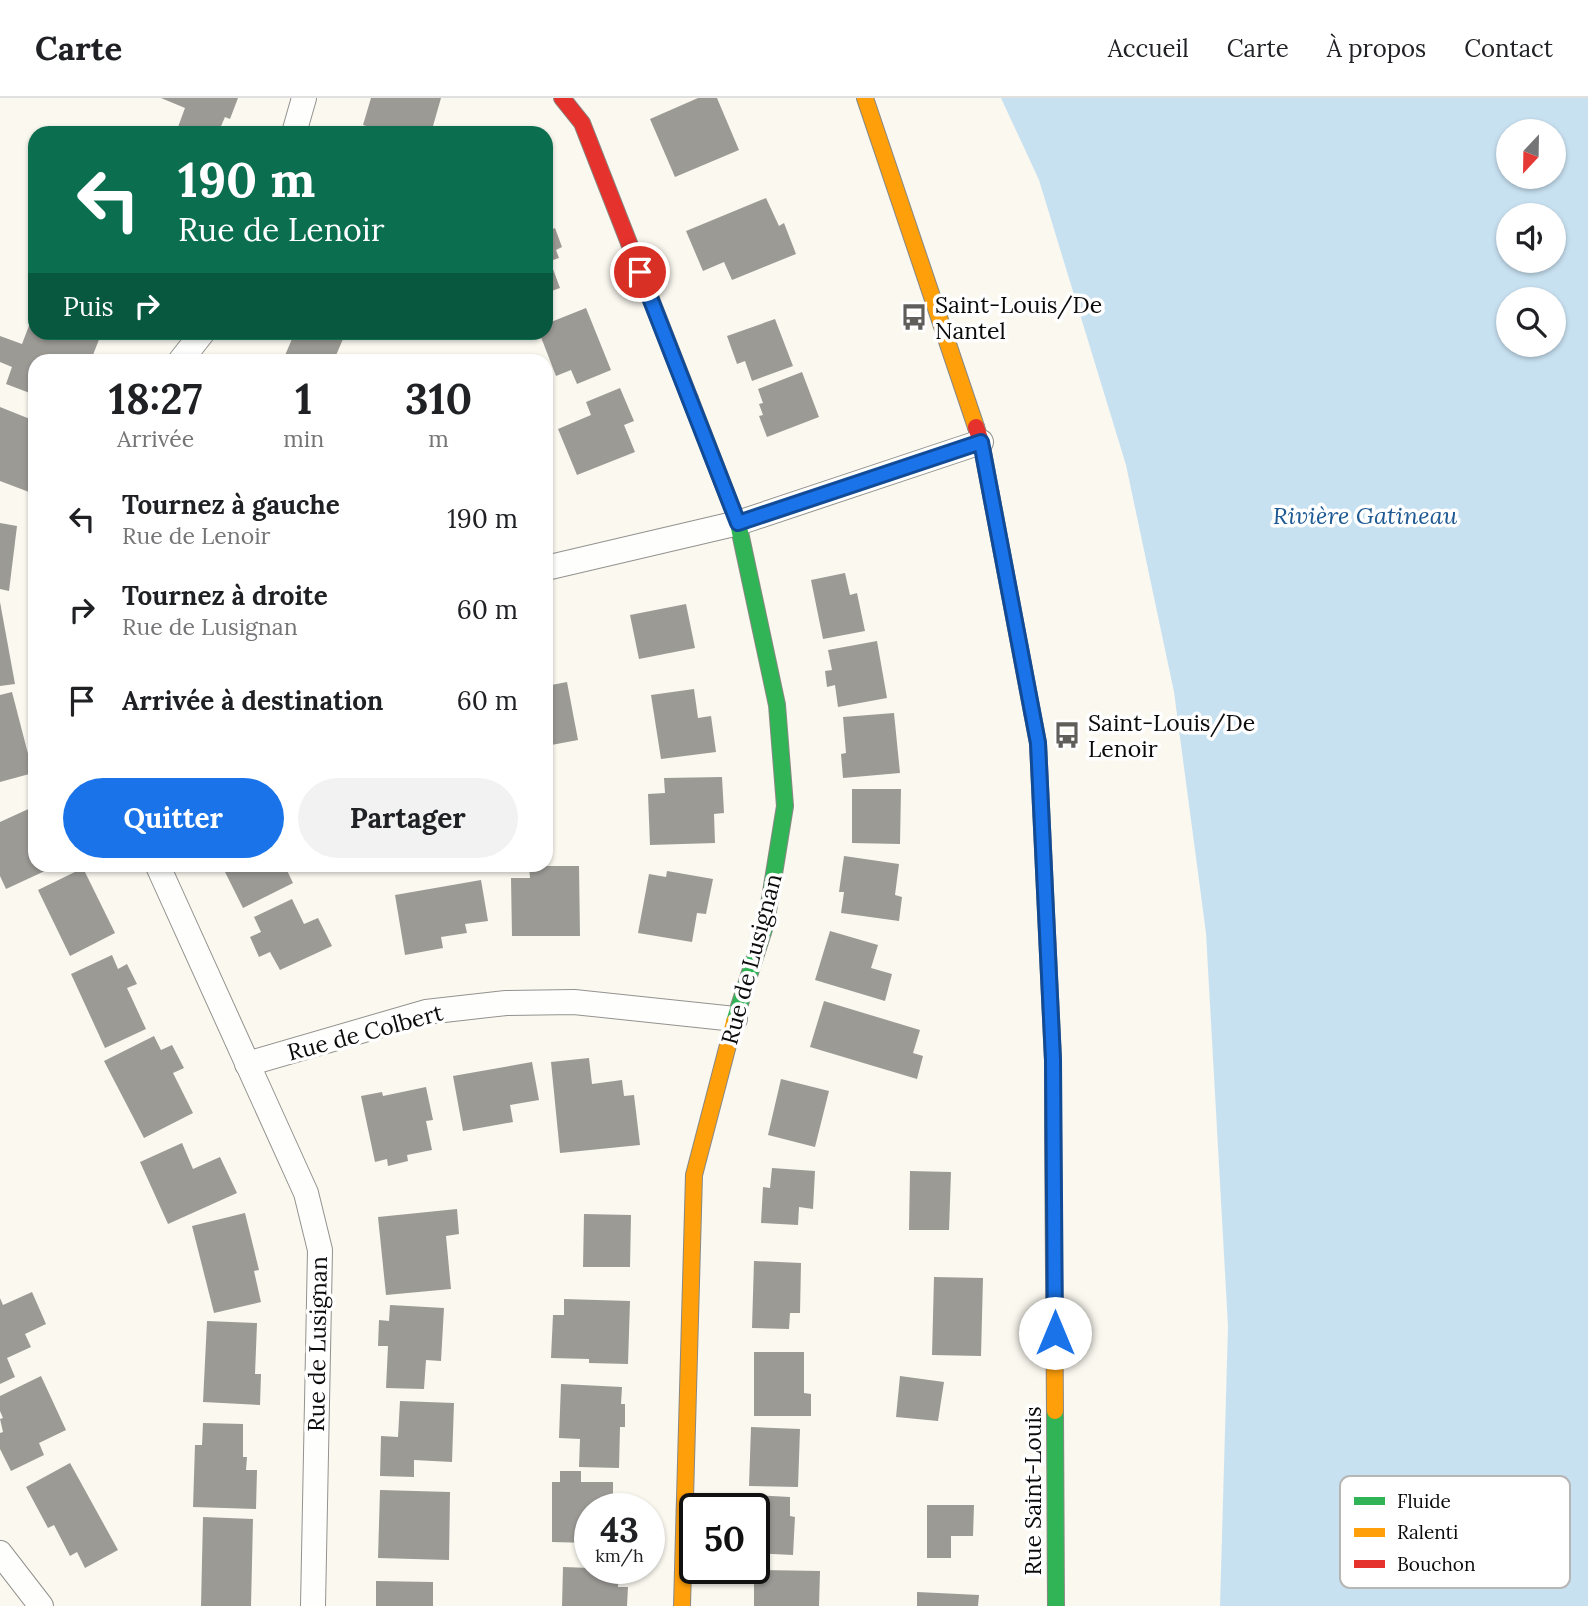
<!DOCTYPE html>
<html lang="fr">
<meta charset="utf-8">
<style>
:root{--surface:#fff;--page:#f2f2f2;--text:#202124;--muted:#757577;--line:#e0e0e0;--accent:#1a73e8}
body{margin:0;font-family:Lora,serif;background:var(--page);color:var(--text);height:100vh;display:flex;flex-direction:column;font-size:26px;white-space:nowrap}
*{box-sizing:border-box;margin:0}
p{font-size:23px;color:var(--muted)}
.icon{flex:none;width:38px;height:38px;fill:none;stroke:currentColor;stroke-width:2;stroke-linecap:round;stroke-linejoin:round}
.map{position:relative;flex:1;overflow:hidden}
.details{position:absolute;left:28px;top:256px;width:525px;height:518px;display:flex;flex-direction:column;background:var(--surface);border-radius:21px;box-shadow:0 2px 5px #0004}
.details>*{flex:none}
.top-card{position:absolute;left:28px;top:28px;width:525px;height:214px;border-radius:21px;box-shadow:0 2px 5px #0004;background:#0b6e4f;color:#fff;overflow:hidden}
.needle{width:46px;rotate:202deg}
.controls{position:absolute;left:1496px;top:21px;display:grid;gap:14px}
.controls a{display:grid;place-items:center;width:70px;height:70px;border-radius:50%;background:var(--surface);box-shadow:0 2px 5px #0004;font-size:35px}
.speed{position:absolute;left:574px;top:1395px;display:flex;gap:14px;font-size:35px;font-weight:700;text-align:center}
.speed>*{display:grid;place-content:center;width:91px;height:91px;border-radius:50%;background:var(--surface);box-shadow:0 2px 5px #0004;line-height:1}
.speed small{font-size:18px;font-weight:400}
.speed .limit{border:4px solid #111;border-radius:10px;background:#fff;color:#111}
.pin{position:absolute;display:grid;place-items:center;width:60px;height:60px;color:#fff;margin:-30px;border:4px solid #fff;border-radius:50%;box-shadow:0 2px 7px #0007}
.me{position:absolute;width:77px;margin:-38px;rotate:0deg;stroke-linejoin:round;filter:drop-shadow(0 0 5px #0008)}
.turn{display:flex;align-items:center;gap:24px;height:147px;padding:0 35px;font-size:32px}
.turn .icon{width:91px;height:91px;stroke-width:2.5}
.turn b{display:block;font-size:49px;line-height:60px}
.then{display:flex;align-items:center;height:66px;padding:0 35px;background:#0003;gap:14px;font-size:26px}
.eta{display:flex;justify-content:space-evenly;align-items:center;height:119px;text-align:center}
.eta b{font-size:42px;font-weight:800;line-height:49px}
.cta{display:flex;gap:14px;margin-top:auto;padding:14px 35px}
.cta a{flex:1;height:80px;border-radius:42px;background:var(--accent);color:#fff;font-size:28px;font-weight:800;line-height:80px;text-align:center}
.cta a+a{background:var(--page);color:var(--text)}
ul{padding:0;list-style:none}
li{display:flex;align-items:center;gap:21px;height:91px;padding:0 35px}
li div{flex:1}
li b{display:block;font-size:26px}
li em{font-style:normal}
header{display:flex;align-items:center;gap:42px;box-sizing:border-box;height:98px;padding:0 35px;background:var(--surface);border-bottom:2px solid var(--line)}
header strong{font-size:33px}
nav{display:flex;gap:38px;margin-inline-start:auto;font-size:24px}
.map>svg:first-child{display:block}
</style>
<header>
<strong>Carte</strong>
<nav><a>Accueil</a><a>Carte</a><a>À propos</a><a>Contact</a></nav>
</header>
<div class="map">
<svg width="1588" height="1508" viewBox="0 0 1588 1508">
<rect width="100%" height="100%" fill="#faf8ef"/>
<path fill="#c8e1f1" fill-rule="evenodd" d="M1001,0H1588V1508H1220L1228,1228L1206,835L1174,594L1126,367L1039,82ZM1508,33H1554V79H1508ZM1508,117H1554V163H1508ZM1508,201H1554V247H1508Z"/>
<g fill="#9c9a95">
<path d="M161,0H238L230,21L225,19L218,35H194L178,29L185,10Z"/>
<path d="M371,0H441L431,35H390L363,27Z"/>
<path d="M698,0H717L739,52L675,79L650,21Z"/>
<path d="M766,100L779,128L784,125L796,156L732,182L724,164L703,173L686,133Z"/>
<path d="M546,128L548,133L555,130L562,149L556,152L559,160L550,163L560,190L546,195Z"/>
<path d="M586,210L611,272L577,286L571,272L556,278L539,234H546V226Z"/>
<path d="M35,212V234H89L100,239L91,262H35V297L6,286L12,269L0,264V238L22,246Z"/>
<path d="M775,221L793,268L752,283L745,263L737,266L727,238Z"/>
<path d="M295,234H346L334,262H283Z"/>
<path d="M802,274L819,319L767,339L759,318L763,317L759,306L763,305L758,291Z"/>
<path d="M620,290L634,323L624,327L635,354L577,377L558,331L591,317L586,304Z"/>
<path d="M0,309L35,323V379L29,394L0,383Z"/>
<path d="M0,425L17,428L9,493L0,491Z"/>
<path d="M845,475L850,497L857,495L865,533L823,541L811,482Z"/>
<path d="M0,504L15,586L0,588Z"/>
<path d="M686,506L695,550L639,561L630,517Z"/>
<path d="M877,543L887,600L838,609L835,587L827,589L825,573L832,572L828,552Z"/>
<path d="M567,584L578,642L546,648V588Z"/>
<path d="M694,591L698,620L711,618L716,654L661,661L651,597Z"/>
<path d="M12,594L33,675L0,684V597Z"/>
<path d="M894,615L900,675L843,680L841,656L846,655L843,619Z"/>
<path d="M722,679L724,715L714,716L715,745L650,747L648,696L665,695L664,680Z"/>
<path d="M852,691H901L900,746L852,745Z"/>
<path d="M35,708V766H60L6,791L0,778V724Z"/>
<path d="M844,758L899,766L895,797L902,799L899,823L841,815L844,794H839Z"/>
<path d="M221,766H284L293,785L243,810Z"/>
<path d="M529,768H579L580,838H512L511,780H530Z"/>
<path d="M83,770L115,835L70,858L38,792Z"/>
<path d="M667,773L713,781L706,816L697,815L692,844L638,835L649,776L666,779Z"/>
<path d="M481,782L488,823L465,826L467,835L441,839L443,850L405,857L395,797Z"/>
<path d="M292,801L304,826L318,820L332,848L280,872L270,854L259,859L250,839L261,834L254,819Z"/>
<path d="M830,833L878,847L871,870L892,876L885,903L815,882Z"/>
<path d="M112,857L118,871L127,866L137,886L127,890L146,931L105,950L71,876Z"/>
<path d="M824,903L920,932L913,955L923,958L917,981L810,949Z"/>
<path d="M154,938L161,952L172,947L184,970L173,975L193,1015L144,1040L104,963Z"/>
<path d="M589,960L592,986L622,982L624,998L634,997L640,1047L560,1055L551,964Z"/>
<path d="M532,964L539,1002L510,1007L513,1024L463,1033L453,978Z"/>
<path d="M781,981L829,993L815,1049L768,1037Z"/>
<path d="M426,989L433,1022L426,1023L432,1052L407,1057L408,1063L388,1068L387,1061L375,1064L361,998L382,994L383,998Z"/>
<path d="M182,1045L193,1071L220,1059L237,1095L168,1126L140,1064Z"/>
<path d="M772,1070L815,1073L813,1111L799,1109L798,1127L761,1125L763,1089L770,1090Z"/>
<path d="M910,1073L951,1074L949,1132H909Z"/>
<path d="M457,1111L459,1136L446,1138L451,1191L386,1197L378,1119Z"/>
<path d="M245,1115L259,1172L254,1173L261,1204L214,1215L192,1128Z"/>
<path d="M584,1116L631,1117L630,1169H583Z"/>
<path d="M754,1163L801,1165L800,1215H790L789,1231L752,1230Z"/>
<path d="M934,1179L983,1180L981,1258L932,1257Z"/>
<path d="M32,1194L46,1226L25,1236L31,1249L7,1260L15,1279L0,1286V1200L3,1207Z"/>
<path d="M564,1201L630,1203L628,1266L589,1265V1261L551,1260L553,1217H564Z"/>
<path d="M390,1207L444,1210L441,1263L426,1262L424,1291L386,1290L388,1248H378L379,1222L389,1223Z"/>
<path d="M207,1223L257,1225L255,1276H261L260,1307L203,1304Z"/>
<path d="M754,1254H804V1295L811,1296V1318H754Z"/>
<path d="M41,1278L66,1332L39,1345L44,1357L11,1373L0,1351V1335L3,1334L0,1321L3,1320L0,1313V1298Z"/>
<path d="M900,1278L944,1284L938,1323L896,1319Z"/>
<path d="M561,1286L622,1289L621,1306H625V1329H620L619,1370L579,1369L580,1341L559,1340Z"/>
<path d="M400,1303L454,1305L452,1364L414,1362V1379L380,1378L381,1338L398,1339Z"/>
<path d="M203,1325L243,1326V1359H247L246,1372H257L256,1411L193,1409L195,1347H202Z"/>
<path d="M751,1329L800,1331L798,1389L749,1388Z"/>
<path d="M70,1365L118,1452L85,1470L77,1454L70,1458L54,1427L48,1430L26,1389Z"/>
<path d="M560,1373H581V1384H613V1410H590V1445L552,1444V1384H560Z"/>
<path d="M380,1392L450,1394L449,1462L378,1460Z"/>
<path d="M752,1397L790,1399V1418L795,1419L793,1457L754,1455V1410H751Z"/>
<path d="M927,1407H974L973,1438H951V1460H927Z"/>
<path d="M203,1419L253,1421L251,1508H201Z"/>
<path d="M563,1469L619,1471L618,1489H628L627,1508H562Z"/>
<path d="M754,1472L820,1473L819,1508H754Z"/>
<path d="M376,1483L433,1484V1508H376Z"/>
<path d="M917,1494L979,1497L978,1508H917Z"/>
</g>
<g fill="none" stroke-linecap="round" stroke-linejoin="round">
<defs>
<g id="street">
<path d="M294,35L304,0"/>
<path d="M181,262L203,234"/>
<path d="M546,470L738,425L981,344"/>
<path d="M157,766L306,1095L320,1152L313,1508"/>
<path d="M247,966L426,914L506,905L574,904L735,921"/>
<path d="M0,1455L41,1508"/>
</g>
<g id="fast">
<path d="M690,301L738,425L777,607L785,708L766,825L734,924"/>
<path d="M1032,614L1038,645L1053,962V1033"/>
<path d="M1055,1313L1056,1508"/>
</g>
<g id="slow">
<path d="M865,0L976,329"/>
<path d="M1053,1033L1055,1313"/>
<path d="M682,1508L694,1077L734,924"/>
</g>
<g id="jam">
<path d="M562,0L582,25L690,301"/>
<path d="M976,329L981,344L1032,614"/>
</g>
</defs>
<use href="#street" stroke="#93928e" stroke-width="26"/>
<use href="#fast" stroke="#898884" stroke-width="18"/>
<use href="#slow" stroke="#898884" stroke-width="18"/>
<use href="#jam" stroke="#898884" stroke-width="18"/>
<use href="#street" stroke="#fefefd" stroke-width="24"/>
<use href="#fast" stroke="#30b455" stroke-width="16"/>
<use href="#slow" stroke="#ff9f0a" stroke-width="16"/>
<use href="#jam" stroke="#e5322d" stroke-width="16"/>
</g>
<g fill="none" stroke-linecap="round" stroke-linejoin="round">
<defs>
<path id="route" d="M640,174L738,425L981,344L1038,645L1053,962L1055,1235"/>
</defs>
<use href="#route" stroke="#114b97" stroke-width="18"/>
<use href="#route" stroke="#1a73e8" stroke-width="12"/>
</g>
<defs>
<symbol id="bus-bare" viewBox="-9 -9 18 18"><path d="M-5-6H5V4H4V6H2V4H-2V6H-4V4H-5ZM-3.5-4V0h7V-4ZM-3.5 1.2v1.5H-2V1.2ZM2 1.2v1.5H3.5V1.2Z" fill="#5f5e5b" stroke="#fff" stroke-width="2.5" paint-order="stroke"/></symbol>
</defs>
<g fill-rule="evenodd">
<use href="#bus-bare" x="895" y="200" width="38" height="38"/>
<use href="#bus-bare" x="1048" y="618" width="38" height="38"/>
</g>
<g text-anchor="middle" dominant-baseline="central" stroke-width="7" stroke-linejoin="round" paint-order="stroke">
<g font-size="23" fill="#0b0b0b" stroke="#fff" text-anchor="start">
<text x="935" y="206">Saint-Louis/De<tspan x="935" dy="26">Nantel</tspan></text>
<text x="1088" y="624">Saint-Louis/De<tspan x="1088" dy="26">Lenoir</tspan></text>
</g>
<g font-size="23" fill="#0b0b0b" stroke="#fff">
<text transform="translate(751 861) rotate(-75)">Rue de Lusignan</text>
<text transform="translate(365 934) rotate(-15)">Rue de Colbert</text>
<text transform="translate(317 1246) rotate(-89)">Rue de Lusignan</text>
<text transform="translate(1032 1393) rotate(-90)">Rue Saint-Louis</text>
</g>
<g font-size="24" font-style="italic" fill="#1e5a94" stroke="#fff">
<text x="1365" y="417">Rivière Gatineau</text>
</g>
</g>
<rect x="1340" y="1378" width="230" height="112" rx="10" fill="#fff" stroke="#b6b6b6" stroke-width="2"/>
<rect x="1354" y="1399" width="31" height="8" fill="#30b455"/>
<rect x="1354" y="1430" width="31" height="9" fill="#ff9f0a"/>
<rect x="1354" y="1462" width="31" height="8" fill="#e5322d"/>
<g font-size="19" fill="#0b0b0b">
<text x="1397" y="1410">Fluide</text>
<text x="1397" y="1441">Ralenti</text>
<text x="1397" y="1473">Bouchon</text>
</g>
</svg>
<div class="controls">
<a><svg class="needle" viewBox="-14 -14 28 28"><path d="M0-13l5 13h-10z" fill="#e53935"/><path d="M0 13l5-13h-10z" fill="#757577"/></svg></a>
<a><svg class="icon" aria-label="sound" viewBox="0 0 24 24"><path d="M4 9h4l5-4v14l-5-4H4zM17 9q2 3 0 6"/></svg></a>
<a><svg class="icon" aria-label="search" viewBox="0 0 24 24"><circle cx="10" cy="10" r="6"/><path d="M15 15l6 6"/></svg></a>
</div>
<div class="speed"><div>43<small>km/h</small></div><div class="limit">50</div></div>
<div class="pin" style="left:640px;top:174px;background:#d93025"><svg class="icon" aria-label="arrive" viewBox="0 0 24 24"><path d="M6 21V4h12l-3 4 3 4H6"/></svg></div>
<svg class="me" style="left:1055px;top:1235px" viewBox="-20 -20 40 40"><circle r="19" fill="#fff"/><path d="M0-13L10 11 0 6-10 11z" fill="#1a73e8"/></svg>
<div class="top-card">
<div class="turn"><svg class="icon" aria-label="left" viewBox="0 0 24 24"><path d="M17 20v-9H6M10 6l-5 5 5 5"/></svg><div><b>190 m</b>Rue de Lenoir</div></div>
<div class="then">Puis<svg class="icon" aria-label="right" viewBox="0 0 24 24"><path d="M7 20v-9h11M14 6l5 5-5 5"/></svg></div>
</div>
<section class="details">
<div class="eta">
<div><b>18:27</b><p>Arrivée</p></div>
<div><b>1</b><p>min</p></div>
<div><b>310</b><p>m</p></div>
</div>
<ul>
<li><svg class="icon" aria-label="left" viewBox="0 0 24 24"><path d="M17 20v-9H6M10 6l-5 5 5 5"/></svg><div><b>Tournez à gauche</b><p>Rue de Lenoir</p></div><em>190 m</em></li>
<li><svg class="icon" aria-label="right" viewBox="0 0 24 24"><path d="M7 20v-9h11M14 6l5 5-5 5"/></svg><div><b>Tournez à droite</b><p>Rue de Lusignan</p></div><em>60 m</em></li>
<li><svg class="icon" aria-label="arrive" viewBox="0 0 24 24"><path d="M6 21V4h12l-3 4 3 4H6"/></svg><div><b>Arrivée à destination</b></div><em>60 m</em></li>
</ul>
<div class="cta"><a>Quitter</a><a>Partager</a></div>
</section>
</div>
